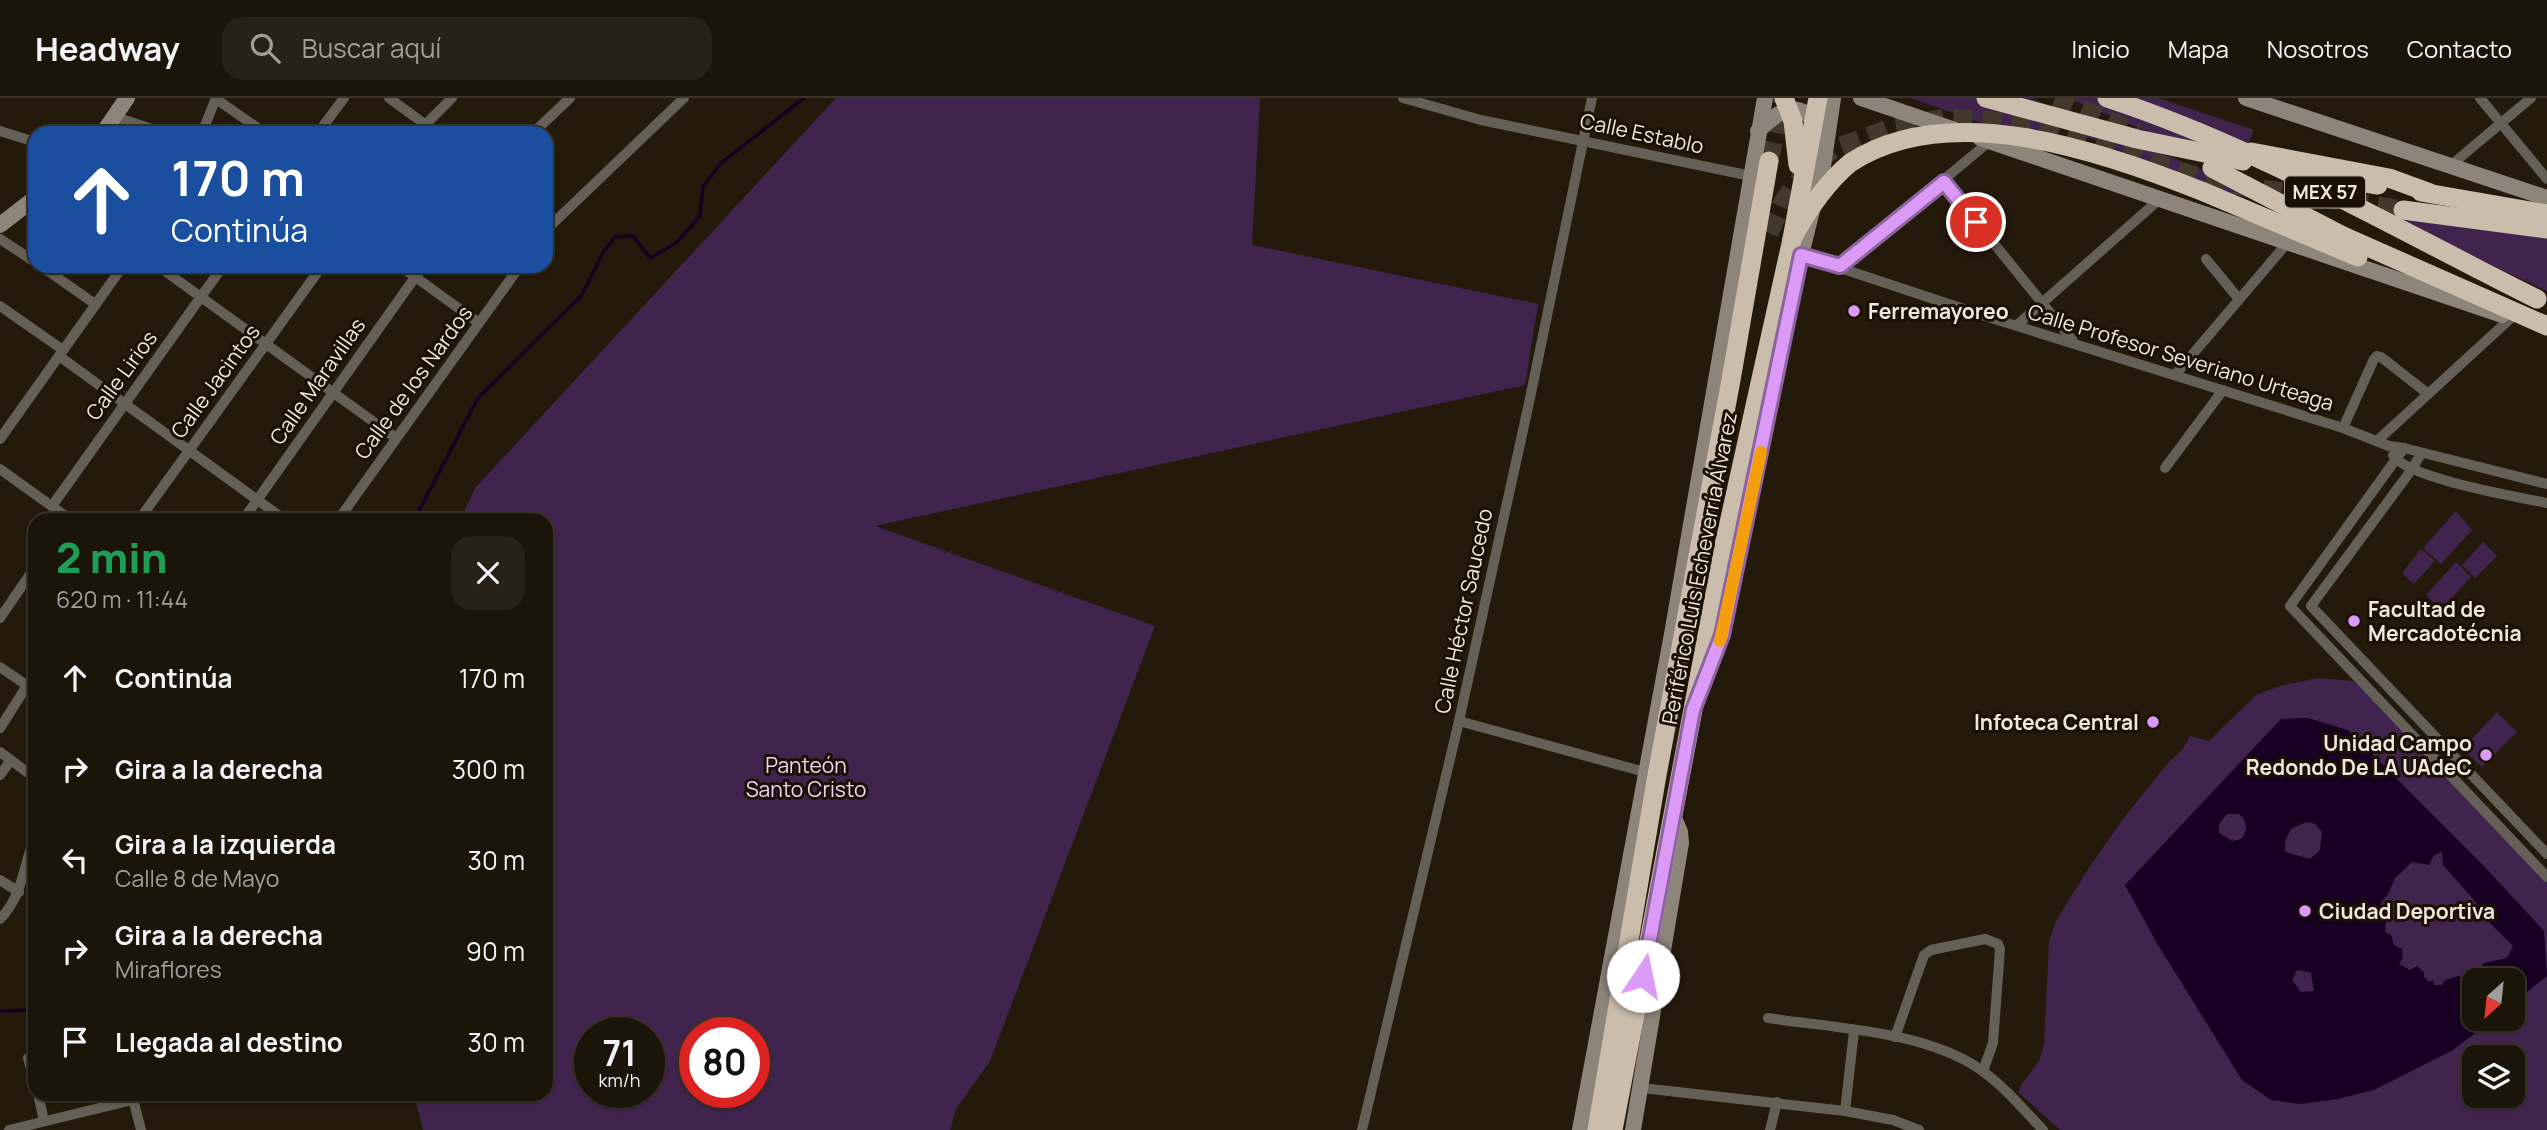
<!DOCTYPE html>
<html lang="es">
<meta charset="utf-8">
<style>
:root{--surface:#1b1409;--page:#282117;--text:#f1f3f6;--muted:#a09e9c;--line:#39332a}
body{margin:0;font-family:Manrope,sans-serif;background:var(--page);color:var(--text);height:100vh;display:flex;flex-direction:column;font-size:26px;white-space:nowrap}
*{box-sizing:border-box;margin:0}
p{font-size:23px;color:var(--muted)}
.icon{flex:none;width:38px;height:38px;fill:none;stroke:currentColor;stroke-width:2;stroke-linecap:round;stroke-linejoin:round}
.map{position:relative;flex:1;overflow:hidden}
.side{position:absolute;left:28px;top:415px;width:525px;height:588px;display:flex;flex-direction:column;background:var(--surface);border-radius:21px;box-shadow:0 2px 5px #0004,0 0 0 2px var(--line)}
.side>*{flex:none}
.top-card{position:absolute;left:28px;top:28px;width:525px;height:147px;border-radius:21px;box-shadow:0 2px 5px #0004,0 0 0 2px var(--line);background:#1a4fa0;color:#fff;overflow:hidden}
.needle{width:46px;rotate:207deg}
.buttons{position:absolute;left:2462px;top:870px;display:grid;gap:14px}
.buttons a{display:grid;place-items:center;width:63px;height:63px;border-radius:14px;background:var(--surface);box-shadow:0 2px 5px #0004,0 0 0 2px var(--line);font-size:35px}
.speed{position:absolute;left:574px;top:919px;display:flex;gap:14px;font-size:35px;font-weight:700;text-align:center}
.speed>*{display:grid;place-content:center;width:91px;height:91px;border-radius:50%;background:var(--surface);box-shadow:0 2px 5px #0004,0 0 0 2px var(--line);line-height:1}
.speed small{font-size:18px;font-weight:400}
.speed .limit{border:10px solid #d22;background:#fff;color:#111}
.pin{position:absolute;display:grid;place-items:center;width:60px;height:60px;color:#fff;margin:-30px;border:4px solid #fff;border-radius:50%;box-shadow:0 2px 7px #0007}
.me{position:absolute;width:77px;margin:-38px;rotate:11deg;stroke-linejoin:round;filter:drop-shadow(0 0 5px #0008)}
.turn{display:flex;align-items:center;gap:24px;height:147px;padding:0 28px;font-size:32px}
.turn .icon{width:91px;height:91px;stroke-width:2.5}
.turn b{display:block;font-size:49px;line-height:60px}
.round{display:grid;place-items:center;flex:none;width:74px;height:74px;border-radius:21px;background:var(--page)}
.overview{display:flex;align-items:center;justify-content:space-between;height:119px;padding:0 28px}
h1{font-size:42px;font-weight:800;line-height:52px;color:#1e9e55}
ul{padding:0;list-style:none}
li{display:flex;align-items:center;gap:21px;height:91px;padding:0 28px}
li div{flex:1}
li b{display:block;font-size:26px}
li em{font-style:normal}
header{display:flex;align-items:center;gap:42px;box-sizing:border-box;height:98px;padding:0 35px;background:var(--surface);border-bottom:2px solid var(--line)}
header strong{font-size:33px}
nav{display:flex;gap:38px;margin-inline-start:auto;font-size:24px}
.search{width:490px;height:63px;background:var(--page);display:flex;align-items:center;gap:18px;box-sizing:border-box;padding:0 24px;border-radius:21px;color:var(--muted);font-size:26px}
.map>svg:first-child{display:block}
</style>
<header>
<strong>Headway</strong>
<div class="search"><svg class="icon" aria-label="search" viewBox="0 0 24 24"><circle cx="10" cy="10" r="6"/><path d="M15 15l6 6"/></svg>Buscar aquí</div>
<nav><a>Inicio</a><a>Mapa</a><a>Nosotros</a><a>Contacto</a></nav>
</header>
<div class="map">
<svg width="2547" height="1032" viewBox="0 0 2547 1032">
<rect width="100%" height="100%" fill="#241a0c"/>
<g fill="#41244d" fill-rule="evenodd">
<path d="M836,0H1260L1252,147L1538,206L1525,287L875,428L1155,528L990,963L956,1011L950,1032H423L414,996H546V422H460L476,389ZM590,934H649V994H590ZM695,934H754V994H695Z"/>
<path d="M1911,0H2031L2195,69L2248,94L2246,100L2178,78L2060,27L2057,52Z"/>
<path d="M2068,0H2158L2254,32L2237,71Z"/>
<path d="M2385,113L2547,134V193L2445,145Z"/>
<path d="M2456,413L2472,432L2441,466L2423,450Z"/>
<path d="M2483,444L2497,458L2475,480L2462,467Z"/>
<path d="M2421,451L2435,463L2414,486L2402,475Z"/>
<path d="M2456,464L2471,479L2441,512L2426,497Z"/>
<path d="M2318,580L2354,583L2547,784V1032H2060L2018,994L2022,986L2039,963L2044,947L2049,843L2056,823L2088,771L2126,717L2168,665L2183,651L2190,638L2209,643L2256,597L2280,588ZM2474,882H2513V920H2474ZM2474,959H2513V998H2474Z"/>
<path d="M2497,614L2517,634L2482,669L2463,651Z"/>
</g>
<path fill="#170021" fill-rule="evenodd" d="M2308,620L2348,632L2482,766L2544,833L2547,878L2513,905V882H2474V920L2493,921L2453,952L2374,992L2337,1001L2300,1006L2271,1002L2242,982L2158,847L2125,787L2281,621ZM2227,716H2239C2248,724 2248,732 2241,741L2232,743L2219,735V726ZM2306,724L2315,726L2322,734L2320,752L2310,761L2285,754V743L2291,731ZM2442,754L2443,767L2474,802L2490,825L2513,848L2507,860L2484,865L2480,871L2464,880L2459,878L2445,882L2442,887H2434L2433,882L2429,884L2424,879V874L2417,868L2410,872L2399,866L2403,860L2402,851L2394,847L2391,837L2385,834L2386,822L2380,807L2389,794L2395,780L2412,764L2429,767L2434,757ZM2297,872L2311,875L2314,893L2301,894L2292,882Z"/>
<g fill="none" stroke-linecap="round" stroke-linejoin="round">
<g stroke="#170021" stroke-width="3.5">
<path d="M414,422L478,300L582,197L604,153L615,139L633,138L650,160L676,145L700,118L703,89L720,66L804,0"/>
<path d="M0,913L35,912"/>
</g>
<g stroke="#42392c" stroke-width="19" stroke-dasharray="19 10" stroke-linecap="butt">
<path d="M2055,0L2138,35"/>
<path d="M1769,63L1783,1"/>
<path d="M1769,135L1783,104L1794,88L1818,63L1834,51L1888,31L1947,20L1985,22L2057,32L2185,75L2228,86L2403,112"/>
</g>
<g stroke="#645f57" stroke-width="10">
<path d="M389,0L437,35"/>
<path d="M1403,0L1481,22L1751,78"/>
<path d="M2480,0L2547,81"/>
<path d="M216,1L265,35"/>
<path d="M116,19L164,35"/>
<path d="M0,33L35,44"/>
<path d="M202,35L216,0"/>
<path d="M318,35L344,0"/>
<path d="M417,35L452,0"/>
<path d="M533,35L570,0"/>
<path d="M2450,68L2531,0"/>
<path d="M1944,84L2073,243"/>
<path d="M546,132L684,0"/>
<path d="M0,141L35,164"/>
<path d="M1801,157L1988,219L2343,330L2389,348L2404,350L2547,386"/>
<path d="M2206,161L2238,200"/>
<path d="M41,168L95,206"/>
<path d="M158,168L396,340"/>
<path d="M400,168L479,225"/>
<path d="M1840,168L1990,43"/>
<path d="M0,208L63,252"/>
<path d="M2017,227L2161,100"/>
<path d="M59,258L285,422"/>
<path d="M2175,277L2288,144"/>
<path d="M2343,330L2374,261L2377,258L2381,259L2427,295"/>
<path d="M0,341L123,168"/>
<path d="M2378,342L2511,220"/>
<path d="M2404,350L2290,508L2547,779"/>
<path d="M2421,356L2412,371L2311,508L2547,756"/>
<path d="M2393,357C2406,380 2518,399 2547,405"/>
<path d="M2165,370L2223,292"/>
<path d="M0,371L71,422"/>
<path d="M52,408L223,168"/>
<path d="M139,422L322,168"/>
<path d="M243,422L423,168"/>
<path d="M338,422L520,168"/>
<path d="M0,520L35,469"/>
<path d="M0,569L35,593"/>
<path d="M1459,623L1652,676"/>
<path d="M0,630L35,575"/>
<path d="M0,654L35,680"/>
<path d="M0,677L11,662"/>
<path d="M0,782L19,794"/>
<path d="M0,821C23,798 23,768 35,739"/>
<path d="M1768,920C1833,930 1927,933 1981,972C2004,988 2024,1012 2043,1032"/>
<path d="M1895,939L1924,857L1931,852L1985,841L1998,846L2000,851L1993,945L1983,973"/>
<path d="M28,960L35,986"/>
<path d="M1642,990L1845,1013L1893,1022L1919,1032"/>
<path d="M38,996L44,1023"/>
<path d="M132,997L141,1032"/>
<path d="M1845,1013L1854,933"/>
<path d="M9,1032L157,996"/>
<path d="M1362,1032L1459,623L1529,305L1592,0"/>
<path d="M1770,1032L1777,1004"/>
</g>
<g stroke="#8d8579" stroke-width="16">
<path d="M1861,0L1955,32"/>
<path d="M2246,0L2547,100"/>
<path d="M1758,33C1779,12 1797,0 1820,28"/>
<path d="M103,35L127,0"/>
<path d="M1980,40L2502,217"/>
<path d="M0,127L35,100"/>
<path d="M1705,580L1722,537L1801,157L1823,68L1833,0"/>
<path d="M1580,1032L1672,536L1765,0"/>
<path d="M1633,1032L1681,745L1680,734L1674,720"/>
</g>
<g stroke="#cabdab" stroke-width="19">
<path d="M2251,54L2389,80L2430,95"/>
<path d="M2212,70L2343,138L2547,228"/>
<path d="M2204,94L2358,159"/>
<path d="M2421,94L2547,116"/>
<path d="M2403,112L2547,131"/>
<path d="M1597,1032L1657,677L1731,282L1769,63"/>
<path d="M1613,1032L1725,443"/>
</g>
<g stroke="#cabdab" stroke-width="19">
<path d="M1784,0L1793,23L1798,67"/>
<path d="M1986,0L2137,41L2243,63"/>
<path d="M2107,0C2257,49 2396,131 2537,201"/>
<path d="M2303,75L2378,87"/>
<path d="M1792,141C1807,113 1825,86 1850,65C1949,0 2102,53 2204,94"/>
<path d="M1725,443L1792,141L1818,0"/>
</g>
</g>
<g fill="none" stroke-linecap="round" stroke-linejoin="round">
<defs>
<path id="route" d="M1643,878L1693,612L1722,537L1801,157L1840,168L1944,84L1976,124"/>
</defs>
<use href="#route" stroke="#8e64a0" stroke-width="18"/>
<use href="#route" stroke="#da9af6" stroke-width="12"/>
<path stroke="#f59e0b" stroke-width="12" d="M1720,543L1761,354"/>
</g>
<g fill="#da9af6" stroke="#1a1104" stroke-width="2.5">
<circle cx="1854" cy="213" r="7"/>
<circle cx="2354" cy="523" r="7"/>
<circle cx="2153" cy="624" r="7"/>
<circle cx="2486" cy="657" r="7"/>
<circle cx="2305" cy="813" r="7"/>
</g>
<g text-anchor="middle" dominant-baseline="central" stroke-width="6" stroke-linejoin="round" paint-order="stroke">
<rect fill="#1a1104" stroke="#aea79d" stroke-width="2" x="2285" y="78.5" width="80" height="31" rx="5"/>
<g font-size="19" font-weight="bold" fill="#eee7de">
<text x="2325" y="94">MEX 57</text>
</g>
<g font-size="21" fill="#eee7de" stroke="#1a1104">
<text transform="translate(1642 35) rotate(12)">Calle Establo</text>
<text transform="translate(2181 259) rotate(17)">Calle Profesor Severiano Urteaga</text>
<text transform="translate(121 277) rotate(-54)">Calle Lirios</text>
<text transform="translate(215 283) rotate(-54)">Calle Jacintos</text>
<text transform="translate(317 283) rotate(-55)">Calle Maravillas</text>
<text transform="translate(413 284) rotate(-54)">Calle de los Nardos</text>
<text transform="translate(1699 470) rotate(-79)">Periférico Luis Echeverría Álvarez</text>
<text transform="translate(1463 513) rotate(-78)">Calle Héctor Saucedo</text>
</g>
<g font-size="21" font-weight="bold" fill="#eee7de" stroke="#1a1104" text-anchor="start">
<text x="1868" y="213">Ferremayoreo</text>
<text x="2368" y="511">Facultad de<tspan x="2368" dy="24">Mercadotécnia</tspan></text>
<text x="2139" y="624" text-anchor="end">Infoteca Central</text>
<text x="2472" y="645" text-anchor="end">Unidad Campo<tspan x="2472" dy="24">Redondo De LA UAdeC</tspan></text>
<text x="2319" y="813">Ciudad Deportiva</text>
</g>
<g font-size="21" fill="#ead3f5" stroke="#1a1104">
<text x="806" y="667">Panteón<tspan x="806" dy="24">Santo Cristo</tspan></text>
</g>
</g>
</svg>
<div class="buttons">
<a><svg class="needle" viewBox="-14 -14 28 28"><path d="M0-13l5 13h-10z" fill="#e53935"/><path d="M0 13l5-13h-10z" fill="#a09e9c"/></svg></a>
<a><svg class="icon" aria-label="layers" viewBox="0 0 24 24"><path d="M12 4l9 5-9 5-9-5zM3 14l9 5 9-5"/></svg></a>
</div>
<div class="speed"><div>71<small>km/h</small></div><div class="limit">80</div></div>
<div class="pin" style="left:1976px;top:124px;background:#d93025"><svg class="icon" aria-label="arrive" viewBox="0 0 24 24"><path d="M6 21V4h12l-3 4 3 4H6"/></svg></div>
<svg class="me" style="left:1643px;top:878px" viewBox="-20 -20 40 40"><circle r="19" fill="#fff"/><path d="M0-13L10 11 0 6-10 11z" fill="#da9af6"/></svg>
<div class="top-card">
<div class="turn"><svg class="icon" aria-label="ahead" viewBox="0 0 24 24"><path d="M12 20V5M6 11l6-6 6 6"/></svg><div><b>170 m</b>Continúa</div></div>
</div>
<section class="side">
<div class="overview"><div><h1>2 min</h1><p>620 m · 11:44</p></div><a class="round"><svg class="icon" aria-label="close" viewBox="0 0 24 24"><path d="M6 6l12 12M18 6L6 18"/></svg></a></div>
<ul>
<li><svg class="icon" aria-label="ahead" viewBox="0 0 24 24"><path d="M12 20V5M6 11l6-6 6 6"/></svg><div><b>Continúa</b></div><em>170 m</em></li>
<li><svg class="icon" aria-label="right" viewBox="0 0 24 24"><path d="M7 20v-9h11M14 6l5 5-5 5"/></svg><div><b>Gira a la derecha</b></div><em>300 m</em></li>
<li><svg class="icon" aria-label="left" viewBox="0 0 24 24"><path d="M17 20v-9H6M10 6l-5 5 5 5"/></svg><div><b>Gira a la izquierda</b><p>Calle 8 de Mayo</p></div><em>30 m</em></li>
<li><svg class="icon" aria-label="right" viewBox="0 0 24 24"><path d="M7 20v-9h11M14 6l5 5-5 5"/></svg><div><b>Gira a la derecha</b><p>Miraflores</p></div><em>90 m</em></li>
<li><svg class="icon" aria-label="arrive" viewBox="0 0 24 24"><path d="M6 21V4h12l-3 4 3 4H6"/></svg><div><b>Llegada al destino</b></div><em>30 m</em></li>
</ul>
</section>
</div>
